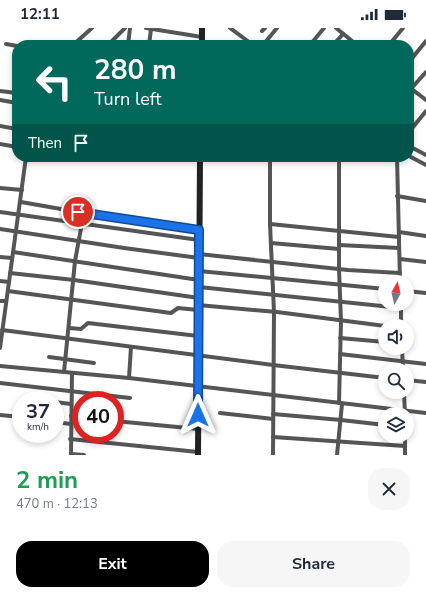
<!DOCTYPE html>
<meta charset="utf-8">
<style>
:root{--surface:#fff;--page:#f6f6f7;--text:#1f2937;--muted:#747a83;--accent:#000}
body{margin:0;font-family:"Nunito Sans",sans-serif;background:var(--page);color:var(--text);height:100vh;display:flex;flex-direction:column;font-size:15px;white-space:nowrap}
*{box-sizing:border-box;margin:0}
p{font-size:13px;color:var(--muted)}
.icon{flex:none;width:22px;height:22px;fill:none;stroke:currentColor;stroke-width:2;stroke-linecap:round;stroke-linejoin:round}
.map{position:relative;height:427px;overflow:hidden}
.sheet{display:flex;flex-direction:column;background:var(--surface);flex:1}
.sheet>*{flex:none}
.banner{position:absolute;left:12px;top:12px;width:402px;height:122px;border-radius:16px;box-shadow:0 2px 6px #0003;background:#00695c;color:#fff;overflow:hidden}
.needle{width:26px;rotate:8deg}
.fabs{position:absolute;left:378px;top:247px;display:grid;gap:8px}
.fabs a{display:grid;place-items:center;width:36px;height:36px;border-radius:50%;background:var(--surface);box-shadow:0 2px 6px #0003;font-size:20px}
.speed{position:absolute;left:12px;top:363px;display:flex;gap:8px;font-size:20px;font-weight:700;text-align:center}
.speed>*{display:grid;place-content:center;width:52px;height:52px;border-radius:50%;background:var(--surface);box-shadow:0 2px 6px #0003;line-height:1}
.speed small{font-size:10px;font-weight:400}
.speed .limit{border:6px solid #d22;background:#fff;color:#111}
.pin{position:absolute;display:grid;place-items:center;width:34px;height:34px;color:#fff;margin:-17px;border:2px solid #fff;border-radius:50%;box-shadow:0 1px 4px #0007}
.me{position:absolute;width:44px;margin:-22px;rotate:0deg;stroke-linejoin:round;filter:drop-shadow(0 0 3px #0008)}
.turn{display:flex;align-items:center;gap:14px;height:84px;padding:0 16px;font-size:18px}
.turn .icon{width:52px;height:52px;stroke-width:2.5}
.turn b{display:block;font-size:28px;line-height:34px}
.then{display:flex;align-items:center;height:38px;padding:0 16px;background:#0003;gap:8px;font-size:15px}
.round{display:grid;place-items:center;flex:none;width:42px;height:42px;border-radius:16px;background:var(--page)}
.overview{display:flex;align-items:center;justify-content:space-between;height:68px;padding:0 16px}
h1{font-size:24px;font-weight:700;line-height:30px;color:#1e9e55}
.primary-button{display:flex;gap:8px;margin-top:auto;padding:8px 16px}
.primary-button a{flex:1;height:46px;border-radius:16px;background:var(--accent);color:#fff;font-size:16px;font-weight:700;line-height:46px;text-align:center}
.primary-button a+a{background:var(--page);color:var(--text)}
.status{display:flex;justify-content:space-between;align-items:center;height:28px;padding:0 20px;background:var(--surface);direction:ltr}
.status svg{height:11px;fill:currentColor}
.map>svg:first-child{display:block}
</style>
<div class="status"><b>12:11</b><svg viewBox="0 0 49 12"><path d="M0 12V9h3v3zM5 12V6h3v6zM10 12V3h3v9zM15 12V0h3v12zM26 1h20v11H26zM47 4h2v5h-2z"/></svg></div>
<div class="map">
<svg width="426" height="427" viewBox="0 0 426 427">
<rect width="100%" height="100%" fill="#fff"/>
<g fill="none" stroke-linecap="round" stroke-linejoin="round">
<g stroke="#555" stroke-width="4">
<path d="M146,0L202,9"/>
<path d="M230,0L253,17"/>
<path d="M336,0L357,17"/>
<path d="M262,3L265,0"/>
<path d="M6,16L17,18"/>
<path d="M73,17L92,0"/>
<path d="M108,17L125,0"/>
<path d="M128,17L130,0"/>
<path d="M149,17L151,1"/>
<path d="M263,17L277,0"/>
<path d="M310,17L324,0"/>
<path d="M333,17L343,6"/>
<path d="M389,17L403,0"/>
<path d="M409,34L426,13"/>
<path d="M409,59L426,72"/>
<path d="M0,63L17,65"/>
<path d="M409,63L426,44"/>
<path d="M0,72L17,75"/>
<path d="M0,98L17,101"/>
<path d="M409,104L426,83"/>
<path d="M0,116L17,119"/>
<path d="M409,118L426,127"/>
<path d="M409,128L426,137"/>
<path d="M270,129V196L274,284L273,427"/>
<path d="M397,129L400,254"/>
<path d="M0,160L22,162"/>
<path d="M397,168L426,173"/>
<path d="M21,174L78,184L199,202"/>
<path d="M0,184L199,212"/>
<path d="M270,196L399,209"/>
<path d="M0,201L124,220L199,230"/>
<path d="M399,204L426,208"/>
<path d="M271,215L339,221"/>
<path d="M339,217L399,220"/>
<path d="M13,224L199,252"/>
<path d="M199,226L348,242L400,245"/>
<path d="M0,229L12,230"/>
<path d="M400,231L426,234"/>
<path d="M199,243L385,261"/>
<path d="M10,245L74,252L199,270"/>
<path d="M0,253L9,254"/>
<path d="M199,259L401,280"/>
<path d="M8,263L171,285L178,280L198,282"/>
<path d="M407,263L426,265"/>
<path d="M0,273H6"/>
<path d="M401,276V298"/>
<path d="M198,277L277,284L385,298"/>
<path d="M69,300L81,301L88,295L198,308"/>
<path d="M2,302L273,337L385,350"/>
<path d="M340,310L385,314"/>
<path d="M0,320L26,129"/>
<path d="M402,320L403,342"/>
<path d="M340,326L426,336"/>
<path d="M49,329L94,335"/>
<path d="M0,338L129,350L426,385"/>
<path d="M64,344L75,233L82,195"/>
<path d="M129,350L131,319"/>
<path d="M407,352L426,354"/>
<path d="M0,355L130,370"/>
<path d="M404,364L405,386"/>
<path d="M38,372H40"/>
<path d="M55,374L71,376"/>
<path d="M339,375L341,293L339,241V129"/>
<path d="M220,385L273,391"/>
<path d="M273,386L341,392L385,397"/>
<path d="M0,387L21,389"/>
<path d="M71,388L81,389"/>
<path d="M115,393L198,401"/>
<path d="M55,394L71,396"/>
<path d="M405,408V427"/>
<path d="M273,409L405,418"/>
<path d="M70,411L198,424"/>
<path d="M71,426L84,427"/>
<path d="M71,427L72,345"/>
<path d="M337,427L342,376"/>
</g>
<g stroke="#222" stroke-width="6">
<path d="M202,17V0"/>
<path d="M198,427L200,129"/>
</g>
</g>
<g fill="none" stroke-linecap="round" stroke-linejoin="round">
<defs>
<path id="route" d="M78,184L199,202L198,387"/>
</defs>
<use href="#route" stroke="#114b97" stroke-width="10"/>
<use href="#route" stroke="#1a73e8" stroke-width="7"/>
</g>
</svg>
<div class="fabs">
<a><svg class="needle" viewBox="-14 -14 28 28"><path d="M0-13l5 13h-10z" fill="#e53935"/><path d="M0 13l5-13h-10z" fill="#747a83"/></svg></a>
<a><svg class="icon" aria-label="sound" viewBox="0 0 24 24"><path d="M4 9h4l5-4v14l-5-4H4zM17 9q2 3 0 6"/></svg></a>
<a><svg class="icon" aria-label="search" viewBox="0 0 24 24"><circle cx="10" cy="10" r="6"/><path d="M15 15l6 6"/></svg></a>
<a><svg class="icon" aria-label="layers" viewBox="0 0 24 24"><path d="M12 4l9 5-9 5-9-5zM3 14l9 5 9-5"/></svg></a>
</div>
<div class="speed"><div>37<small>km/h</small></div><div class="limit">40</div></div>
<div class="pin" style="left:78px;top:184px;background:#d93025"><svg class="icon" aria-label="arrive" viewBox="0 0 24 24"><path d="M6 21V4h12l-3 4 3 4H6"/></svg></div>
<svg class="me" style="left:198px;top:387px" viewBox="-20 -20 40 40"><path d="M0-17L14 15 0 8-14 15z" fill="#1a73e8" stroke="#fff" stroke-width="4"/></svg>
<div class="banner">
<div class="turn"><svg class="icon" aria-label="left" viewBox="0 0 24 24"><path d="M17 20v-9H6M10 6l-5 5 5 5"/></svg><div><b>280 m</b>Turn left</div></div>
<div class="then">Then<svg class="icon" aria-label="arrive" viewBox="0 0 24 24"><path d="M6 21V4h12l-3 4 3 4H6"/></svg></div>
</div>
</div>
<section class="sheet">
<div class="overview"><div><h1>2 min</h1><p>470 m · 12:13</p></div><a class="round"><svg class="icon" aria-label="close" viewBox="0 0 24 24"><path d="M6 6l12 12M18 6L6 18"/></svg></a></div>
<div class="primary-button"><a>Exit</a><a>Share</a></div>
</section>
